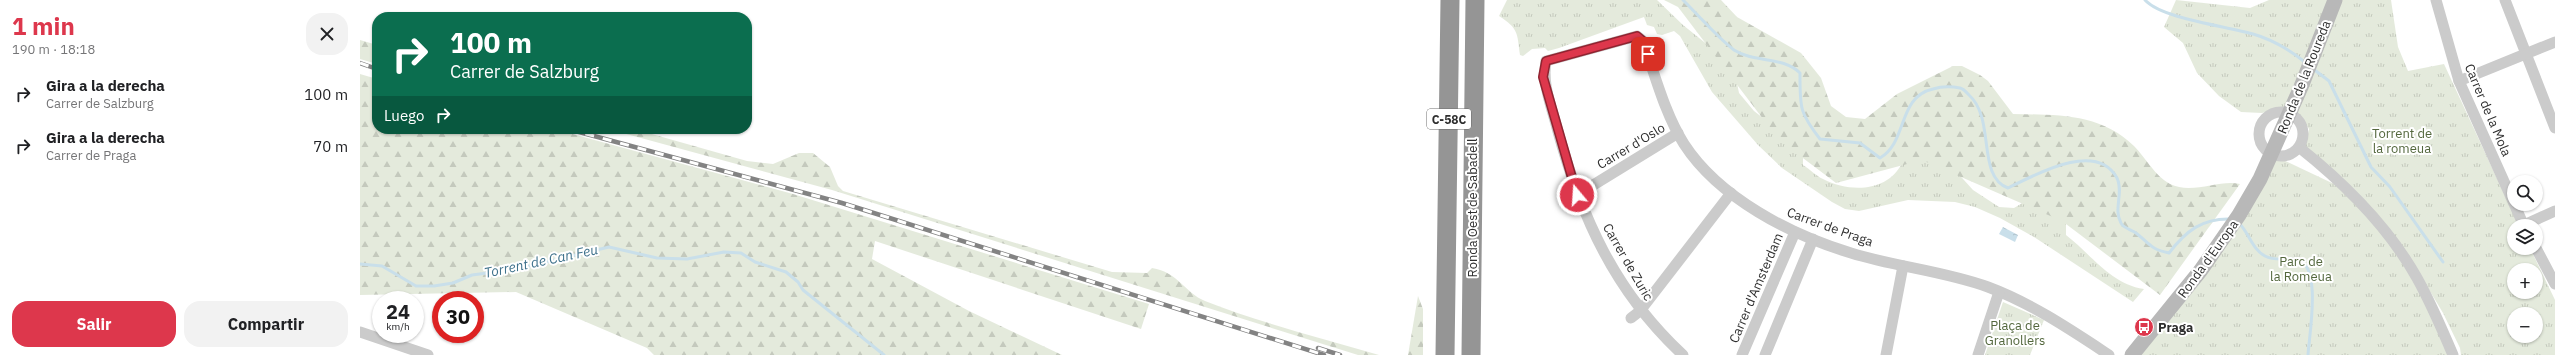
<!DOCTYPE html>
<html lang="es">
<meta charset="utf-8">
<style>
:root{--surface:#fff;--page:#f2f2f2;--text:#202124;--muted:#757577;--accent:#dd374c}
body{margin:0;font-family:"IBM Plex Sans",sans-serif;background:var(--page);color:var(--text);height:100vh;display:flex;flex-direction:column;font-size:15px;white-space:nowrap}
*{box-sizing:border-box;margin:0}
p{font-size:13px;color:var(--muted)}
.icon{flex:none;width:22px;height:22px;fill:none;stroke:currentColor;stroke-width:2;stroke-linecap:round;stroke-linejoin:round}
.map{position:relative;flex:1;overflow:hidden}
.panel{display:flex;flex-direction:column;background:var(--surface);width:360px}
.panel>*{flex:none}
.hud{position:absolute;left:12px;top:12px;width:380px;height:122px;border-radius:16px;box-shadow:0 1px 3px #0004;background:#0b6e4f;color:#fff;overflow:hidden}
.fabs{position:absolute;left:2147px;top:175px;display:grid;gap:8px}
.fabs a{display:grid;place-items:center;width:36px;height:36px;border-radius:50%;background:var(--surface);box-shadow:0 1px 3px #0004;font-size:20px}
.speed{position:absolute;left:12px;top:291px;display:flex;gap:8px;font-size:20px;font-weight:700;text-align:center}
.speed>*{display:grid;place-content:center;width:52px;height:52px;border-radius:50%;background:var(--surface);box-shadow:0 1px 3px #0004;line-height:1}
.speed small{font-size:10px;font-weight:400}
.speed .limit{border:6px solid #d22;background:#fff;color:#111}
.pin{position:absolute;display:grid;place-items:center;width:34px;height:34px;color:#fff;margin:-17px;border-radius:8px;box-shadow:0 2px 6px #0006}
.me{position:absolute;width:44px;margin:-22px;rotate:342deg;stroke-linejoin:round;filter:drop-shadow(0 0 3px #0008)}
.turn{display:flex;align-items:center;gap:14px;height:84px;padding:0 12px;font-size:18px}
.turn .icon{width:52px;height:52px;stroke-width:2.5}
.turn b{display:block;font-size:28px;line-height:34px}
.then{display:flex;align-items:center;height:38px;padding:0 12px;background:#0003;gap:8px;font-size:15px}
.round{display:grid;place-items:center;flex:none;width:42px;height:42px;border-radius:16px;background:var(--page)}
.head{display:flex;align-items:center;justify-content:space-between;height:68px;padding:0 12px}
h1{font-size:24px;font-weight:700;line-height:30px;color:var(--accent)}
.primary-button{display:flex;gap:8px;margin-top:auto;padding:8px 12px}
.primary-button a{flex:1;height:46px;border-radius:16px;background:var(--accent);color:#fff;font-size:16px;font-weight:700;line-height:46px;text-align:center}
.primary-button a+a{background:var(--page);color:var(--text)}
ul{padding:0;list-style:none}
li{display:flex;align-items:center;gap:12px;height:52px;padding:0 12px}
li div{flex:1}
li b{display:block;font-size:15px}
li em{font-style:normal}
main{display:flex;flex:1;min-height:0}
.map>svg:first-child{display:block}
</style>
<main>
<section class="panel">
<div class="head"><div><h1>1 min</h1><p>190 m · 18:18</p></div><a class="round"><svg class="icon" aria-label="close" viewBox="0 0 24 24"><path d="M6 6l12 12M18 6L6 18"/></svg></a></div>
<ul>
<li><svg class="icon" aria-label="right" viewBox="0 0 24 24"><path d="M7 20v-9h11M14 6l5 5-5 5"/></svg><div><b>Gira a la derecha</b><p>Carrer de Salzburg</p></div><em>100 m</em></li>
<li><svg class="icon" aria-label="right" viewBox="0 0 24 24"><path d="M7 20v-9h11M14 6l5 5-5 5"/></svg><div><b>Gira a la derecha</b><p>Carrer de Praga</p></div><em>70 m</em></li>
</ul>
<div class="primary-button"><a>Salir</a><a>Compartir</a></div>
</section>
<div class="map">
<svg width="2195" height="355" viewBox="0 0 2195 355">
<defs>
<pattern id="grass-tufts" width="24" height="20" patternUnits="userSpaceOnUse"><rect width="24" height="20" fill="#e4eadc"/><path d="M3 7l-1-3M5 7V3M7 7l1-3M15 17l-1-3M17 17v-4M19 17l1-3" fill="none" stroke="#c4c9bd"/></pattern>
<pattern id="forest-firs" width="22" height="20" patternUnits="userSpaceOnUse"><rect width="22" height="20" fill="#e4eadc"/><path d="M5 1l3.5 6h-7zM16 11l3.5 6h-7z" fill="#c4c9bd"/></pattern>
<pattern id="water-ripples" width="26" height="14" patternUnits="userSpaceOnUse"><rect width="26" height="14" fill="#c9dfea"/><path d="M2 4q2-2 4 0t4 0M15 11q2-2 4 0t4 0" fill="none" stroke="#adc0c9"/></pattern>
</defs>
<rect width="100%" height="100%" fill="#fff"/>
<g fill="url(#grass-tufts)" fill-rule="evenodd">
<path d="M1147,0H1297L1323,25L1359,54L1376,78L1379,93L1394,111L1443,149V165C1450,169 1456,176 1463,179C1490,193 1528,192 1542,163L1560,157L1594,169L1613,190L1639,207L1654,208L1664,202L1706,220V235C1731,254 1750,284 1784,289L1773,302L1674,237L1640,218L1615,207L1595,202L1548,200L1499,211L1485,209L1472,202L1422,168L1398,145L1352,92L1320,36L1314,31L1302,35L1297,34L1294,27L1287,25L1284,17L1199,48L1188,51L1185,48L1172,49L1163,56L1160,55C1157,33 1159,29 1139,16Z"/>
<path d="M1816,0L1890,8L1909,0H2031L2038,47L2048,71L2084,64L2159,226H2154V248H2170L2195,300V355H2101L2100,348L2083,313L2049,256L1994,189L1945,146L1949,129L1938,113L1920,108L1902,113L1881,112L1859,96L1837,73L1823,43L1804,27ZM2154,270H2176V292H2154ZM2154,314H2176V336H2154Z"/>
<path d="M1915,156L1991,192L2057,277L2092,355H1770Z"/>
<path d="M1643,302L1684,320L1670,355H1625Z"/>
</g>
<g fill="url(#forest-firs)">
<path d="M1304,0H1361L1377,17L1441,53L1461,78L1471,106L1486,117L1505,119L1537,94L1593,66H1602L1620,75L1628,81L1653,114C1697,115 1740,113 1774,146C1786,158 1795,176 1810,184C1832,195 1860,179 1880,184L1800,295L1702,221L1562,160L1476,183L1419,140L1318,7Z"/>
<path d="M0,40L17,45V64L0,59Z"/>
<path d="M0,74L17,79V129H194L433,194L789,304L781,329L515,241L512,259L609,311L702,355H294L287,348L156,292L0,295Z"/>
<path d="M248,129H274L387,161L413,164L439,153H453L470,167L478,186L483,191L752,272L787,273L792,268C818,272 825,293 845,301C901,323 961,338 1019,355H998L472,190Z"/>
<path d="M1058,296L1063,309V355H1048Z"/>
</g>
<path fill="url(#water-ripples)" d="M1643,227L1658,235L1655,242L1639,234Z"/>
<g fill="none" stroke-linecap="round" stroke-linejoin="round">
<g stroke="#c9dfea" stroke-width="3">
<path d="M1323,0C1337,14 1359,39 1374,50C1394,63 1423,56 1440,73C1440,107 1439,112 1460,139L1500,143L1520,158C1548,142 1537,97 1573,89C1582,86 1590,86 1600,88C1604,89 1606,92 1609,95C1636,119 1616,176 1648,188C1675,175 1736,140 1757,178C1764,192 1753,209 1761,223C1763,228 1772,230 1776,233C1790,244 1790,249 1809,253C1826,231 1842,218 1871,219"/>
<path d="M1785,0C1802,19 1867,26 1893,34C1914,40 1930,50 1946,63"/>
<path d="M1952,68L1969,81L2011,167L2030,187L2083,262"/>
<path d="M1879,223C1889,233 1892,249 1905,256C1916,262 1928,257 1938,260C1962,266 1949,336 1948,355"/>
<path d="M0,264L22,266L56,286H74L93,283L112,275L157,269L249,247L297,258L327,259L364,252L381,253L395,262L426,272L438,282L443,290L524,355"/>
</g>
<g stroke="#cbcbcb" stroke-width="11">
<path d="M2076,0L2099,81L2164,226"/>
<path d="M2145,0L2195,128"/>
<path d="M2099,81L2195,42"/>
<circle cx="1921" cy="134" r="22"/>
<path d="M1940,148C1984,183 2029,228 2057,278C2071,303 2082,329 2093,355"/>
<path d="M1217,195L1318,133"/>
<path d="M2164,225L2195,211"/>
<path d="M2176,248L2195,284"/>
<path d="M1271,318L1280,311L1371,193"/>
<path d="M0,332L68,355"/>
<path d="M1323,355C1255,292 1221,217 1197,128C1191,105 1182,84 1186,61L1277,36L1283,41C1295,75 1305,114 1324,144C1359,198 1431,235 1491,253C1536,267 1584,271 1628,287C1671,303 1711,330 1749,355"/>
<path d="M1382,355L1435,232"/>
<path d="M1405,355L1453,239"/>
<path d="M1526,355L1543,266"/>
<path d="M1618,355L1639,292"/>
</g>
<path stroke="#b8b8b8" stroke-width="15" d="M1772,355L1841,270L1879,215L1900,179L1941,87L1975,0"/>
<g stroke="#959595" stroke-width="19">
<path d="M1085,355L1090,0"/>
<path d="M1111,355L1115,0"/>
</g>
<defs>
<g id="rail">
<path d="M0,63L17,69"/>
<path d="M208,129L482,203L964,355"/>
<path d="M958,348L980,355"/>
</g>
</defs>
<use href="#rail" stroke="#838383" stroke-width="4.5"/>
<use href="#rail" stroke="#fff" stroke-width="3" stroke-dasharray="9" stroke-linecap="butt"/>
</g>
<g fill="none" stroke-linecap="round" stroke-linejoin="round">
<defs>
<path id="route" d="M1217,195L1183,77L1186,61L1277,36L1283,41L1288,54"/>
</defs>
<use href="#route" stroke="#902431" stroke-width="10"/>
<use href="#route" stroke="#dd374c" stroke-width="7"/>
</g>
<defs>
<symbol id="bus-disc" viewBox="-11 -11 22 22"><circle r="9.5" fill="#dd374c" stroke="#fff"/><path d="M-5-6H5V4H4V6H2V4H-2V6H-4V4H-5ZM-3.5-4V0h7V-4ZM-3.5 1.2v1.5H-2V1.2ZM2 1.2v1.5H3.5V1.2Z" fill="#fff"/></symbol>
</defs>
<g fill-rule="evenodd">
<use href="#bus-disc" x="1773" y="316" width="22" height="22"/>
</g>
<g text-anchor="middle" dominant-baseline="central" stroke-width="4" stroke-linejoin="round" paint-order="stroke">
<rect fill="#fff" stroke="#6d6d6d" stroke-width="1" x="1067" y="109" width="44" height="20" rx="3"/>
<g font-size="12" font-weight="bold" fill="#2e2e2e">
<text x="1089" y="119">C-58C</text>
</g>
<g font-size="13" fill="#2e2e2e" stroke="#fff">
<text transform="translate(1944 77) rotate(-68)">Ronda de la Roureda</text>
<text transform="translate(2128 110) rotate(67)">Carrer de la Mola</text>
<text transform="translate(1271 146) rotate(-31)">Carrer d'Oslo</text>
<text transform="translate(1112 208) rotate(-90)">Ronda Oest de Sabadell</text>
<text transform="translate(1470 227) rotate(20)">Carrer de Praga</text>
<text transform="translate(1848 259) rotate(-54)">Ronda d'Europa</text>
<text transform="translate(1268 262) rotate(60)">Carrer de Zuric</text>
<text transform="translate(1396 288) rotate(-67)">Carrer d'Amsterdam</text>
</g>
<g font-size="13" fill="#53673d" stroke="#fff">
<text x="2042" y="133">Torrent de<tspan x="2042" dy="15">la romeua</tspan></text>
<text x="1941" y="261">Parc de<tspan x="1941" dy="15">la Romeua</tspan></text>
<text x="1655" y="325">Plaça de<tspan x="1655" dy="15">Granollers</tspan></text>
</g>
<g font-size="13" font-weight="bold" fill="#2e2e2e" stroke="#fff" text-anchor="start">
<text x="1798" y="327">Praga</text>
</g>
<g font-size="14" font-style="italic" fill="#3f728c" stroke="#fff">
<text transform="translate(181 261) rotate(-12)">Torrent de Can Feu</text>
</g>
</g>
</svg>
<div class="fabs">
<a><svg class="icon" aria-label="search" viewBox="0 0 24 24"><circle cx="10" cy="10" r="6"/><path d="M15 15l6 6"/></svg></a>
<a><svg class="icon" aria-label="layers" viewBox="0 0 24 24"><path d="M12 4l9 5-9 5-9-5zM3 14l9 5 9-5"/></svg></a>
<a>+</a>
<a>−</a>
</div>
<div class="speed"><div>24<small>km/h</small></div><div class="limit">30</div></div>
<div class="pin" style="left:1288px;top:54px;background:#d93025"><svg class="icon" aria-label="arrive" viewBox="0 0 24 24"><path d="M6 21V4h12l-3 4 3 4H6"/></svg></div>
<svg class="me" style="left:1217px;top:195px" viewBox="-20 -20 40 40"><circle r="17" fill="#dd374c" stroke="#fff" stroke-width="3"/><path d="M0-11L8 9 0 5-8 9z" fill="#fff"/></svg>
<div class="hud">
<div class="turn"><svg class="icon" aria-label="right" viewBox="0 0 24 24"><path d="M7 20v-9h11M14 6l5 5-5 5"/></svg><div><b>100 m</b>Carrer de Salzburg</div></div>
<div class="then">Luego<svg class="icon" aria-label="right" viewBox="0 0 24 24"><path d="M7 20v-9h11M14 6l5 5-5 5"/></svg></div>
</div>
</div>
</main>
